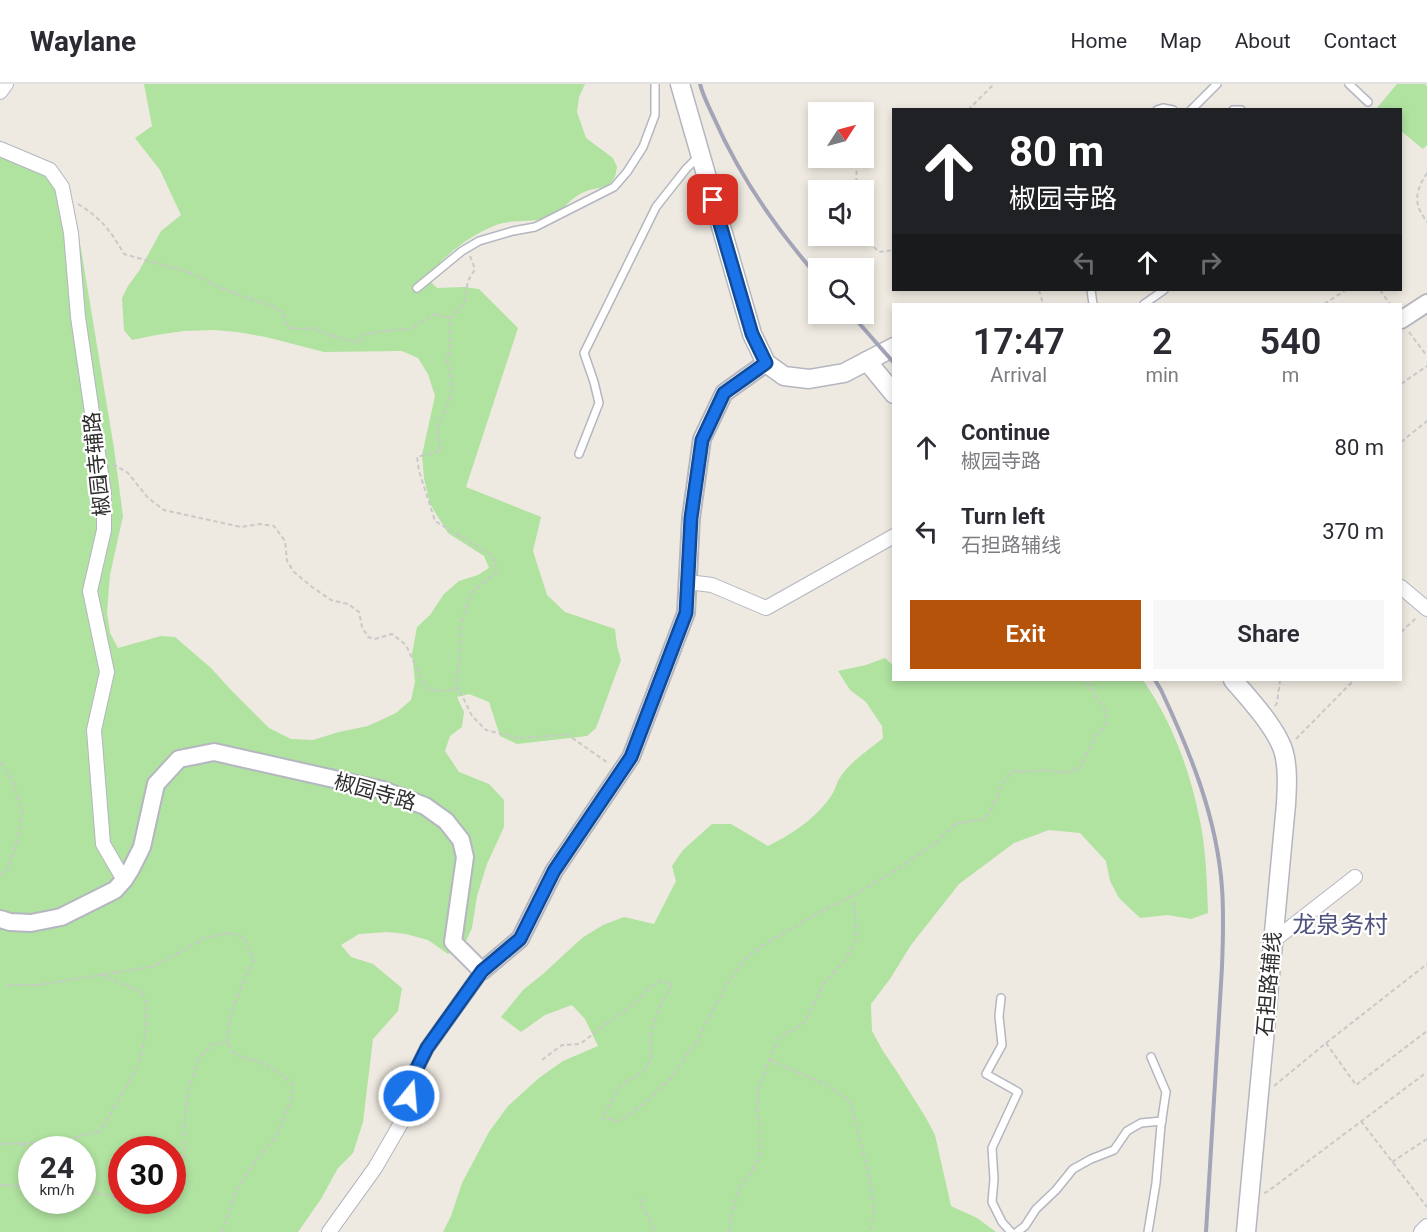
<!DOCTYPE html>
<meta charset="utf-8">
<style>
:root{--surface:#fff;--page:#f7f7f7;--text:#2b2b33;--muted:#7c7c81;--line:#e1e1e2;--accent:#b45309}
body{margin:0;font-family:Roboto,"Noto Sans SC",sans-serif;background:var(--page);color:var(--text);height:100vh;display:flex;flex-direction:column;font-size:22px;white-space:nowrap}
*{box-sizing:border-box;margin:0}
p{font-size:20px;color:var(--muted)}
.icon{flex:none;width:33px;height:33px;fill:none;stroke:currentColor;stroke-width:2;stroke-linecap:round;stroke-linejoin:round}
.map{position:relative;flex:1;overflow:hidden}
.panel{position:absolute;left:892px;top:219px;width:510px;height:378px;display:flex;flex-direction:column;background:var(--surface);border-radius:0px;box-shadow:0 3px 9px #0003}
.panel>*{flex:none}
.top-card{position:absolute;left:892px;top:24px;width:510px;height:183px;border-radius:0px;box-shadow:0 3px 9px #0003;background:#202124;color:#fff;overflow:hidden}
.needle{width:39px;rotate:54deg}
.controls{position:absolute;left:808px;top:18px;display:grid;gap:12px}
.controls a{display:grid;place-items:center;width:66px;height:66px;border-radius:0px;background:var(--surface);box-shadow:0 3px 9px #0003;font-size:30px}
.speed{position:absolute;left:18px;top:1052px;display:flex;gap:12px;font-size:30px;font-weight:700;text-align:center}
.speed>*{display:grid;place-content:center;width:78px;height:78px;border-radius:50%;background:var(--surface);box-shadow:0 3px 9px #0003;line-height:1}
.speed small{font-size:15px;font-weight:400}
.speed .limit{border:9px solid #d22;background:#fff;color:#111}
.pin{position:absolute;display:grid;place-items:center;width:51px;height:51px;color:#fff;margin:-26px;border-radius:12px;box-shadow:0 3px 9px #0006}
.me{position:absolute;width:66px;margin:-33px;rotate:17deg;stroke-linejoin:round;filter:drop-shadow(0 0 4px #0008)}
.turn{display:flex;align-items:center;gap:21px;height:126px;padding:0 18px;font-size:27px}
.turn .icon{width:78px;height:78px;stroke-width:2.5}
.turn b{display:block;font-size:42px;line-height:51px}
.lanes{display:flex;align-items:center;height:57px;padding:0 18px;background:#0003;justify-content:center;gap:30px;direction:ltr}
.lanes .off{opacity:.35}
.eta{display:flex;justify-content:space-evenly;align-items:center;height:102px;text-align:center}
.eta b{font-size:36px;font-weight:600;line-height:42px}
.primary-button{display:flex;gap:12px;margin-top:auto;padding:12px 18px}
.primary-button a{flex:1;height:69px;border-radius:0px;background:var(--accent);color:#fff;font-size:24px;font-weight:600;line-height:69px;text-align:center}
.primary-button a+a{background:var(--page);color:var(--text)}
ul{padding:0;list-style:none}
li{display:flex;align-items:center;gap:18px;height:84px;padding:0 18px}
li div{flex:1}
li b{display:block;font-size:22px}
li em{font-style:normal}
header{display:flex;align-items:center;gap:36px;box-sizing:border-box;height:84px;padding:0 30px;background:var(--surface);border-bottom:2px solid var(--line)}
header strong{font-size:28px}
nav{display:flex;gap:33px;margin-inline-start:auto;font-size:21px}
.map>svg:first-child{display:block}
</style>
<header>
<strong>Waylane</strong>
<nav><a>Home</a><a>Map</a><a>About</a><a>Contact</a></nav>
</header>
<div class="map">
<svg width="1427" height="1148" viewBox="0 0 1427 1148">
<rect width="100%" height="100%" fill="#eeeae1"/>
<g fill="#b0e2a0" fill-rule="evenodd">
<path d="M144,0H585L579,13L577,28L586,54L613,74L617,83C616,87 616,93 613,96C606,106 594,103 584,108C569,114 563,129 546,134C530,139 512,135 496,141C469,152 444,171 427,194L437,204L464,203L479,205L518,244L466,403L541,433L533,467L547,511L565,528L615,545L617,562L621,576L596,644L587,652L517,660L500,652L489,618L469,610L457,613L464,628L462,643L450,652L445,667L459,688L489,700L504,716V743L487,780L477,812L472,844L465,859L448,870L428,856L406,850L387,848L359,850L341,861L351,873L373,880L402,904L398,927L373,955L363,1038L353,1069L338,1084L321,1115L298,1148H0V56L4,61L67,106L74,123L114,364L123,432L110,491L107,529L110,549L118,564L161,552L175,553L211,584L230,605L269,644L291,655L313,656L339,648L368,642L396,629L411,616L415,598L412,570L417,543L430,531L444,510L459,497L478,491L489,484L484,472L448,449L430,420L424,394L422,371L435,312L428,290L418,274L402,267L324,268L266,253L237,248L214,246L184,247L156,251L132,256L124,246L122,214L128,202L139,187L161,147L181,131L160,86L135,54L152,42ZM32,1065H82V1116H32ZM122,1065H172V1116H122Z"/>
<path d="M1397,0H1425L1427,2V61L1423,65L1401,47V26L1376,25Z"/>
<path d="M885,574L894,582V596H1143C1171,636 1189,684 1199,732C1206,763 1207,797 1208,829L1191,835L1168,831L1140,834L1119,814L1110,797L1106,777L1080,749L1049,746L1014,759L959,800L911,861L890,895L871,920L872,947L883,967L896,986L926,1034L935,1051L951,1122L977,1134L996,1148H443L451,1132L462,1099L489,1048L508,1022L539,994L563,977L598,962L585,935L572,921L545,931L521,948L501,933L523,906L543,890L582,854L603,841L624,833L654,840L676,797L672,782L683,766L712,740H731L768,762C794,749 817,734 833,709C836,704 837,697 841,692C848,680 871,664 883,654L882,642L866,618L850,606L838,587L866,581Z"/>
</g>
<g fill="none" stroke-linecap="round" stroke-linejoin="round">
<defs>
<g id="service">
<path d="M1349,0L1368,18"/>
<path d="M1157,26L1163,24L1173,26"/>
<path d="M1191,26L1217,0"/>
<path d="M1233,26H1241"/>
<path d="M417,204L462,167L479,157L513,147L535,143L614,103L627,88L643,63L655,31V0"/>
<path d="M1091,206L1093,220"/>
<path d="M1144,220L1164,206"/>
<path d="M579,370L599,319L594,298L584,269L656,123L686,85L698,73"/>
<path d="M1001,914L999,932L1002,961L986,990L1018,1008L992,1064L994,1095L992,1118L1002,1138L1011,1148"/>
<path d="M1017,1148L1025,1142L1036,1125L1056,1106L1073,1085L1091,1075L1114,1066L1127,1047L1141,1039L1162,1037"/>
<path d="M1148,1148L1156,1099L1161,1041L1166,1008L1151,973"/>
</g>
<g id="minor">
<path d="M0,8L6,0"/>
<path d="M0,65L50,86L62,103L71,149L78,233L104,410V446L90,507L107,588L94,646L103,760L124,796"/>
<path d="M688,498L712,501L766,524L894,452"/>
<path d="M1401,503L1427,525"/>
<path d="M1273,857L1355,793"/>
<path d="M329,1148L375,1084L404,1034L414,990L427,964L482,887"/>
<path d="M1421,1148L1427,1142"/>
</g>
<g id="tertiary">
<path d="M1401,236L1427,219"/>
<path d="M0,835L10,838L31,839L61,833L115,806L124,796L131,785L142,763L156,700L179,675L214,668L383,706L425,722L446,737L461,756L465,773L453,858L482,887L520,855L554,787L631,673L686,529L691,434L702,355L724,309L766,279"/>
</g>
<g id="secondary">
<path d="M680,0L752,250L766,279L784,292L809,295L844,289L894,263"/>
<path d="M867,277L894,310"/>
<path d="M1233,596C1249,614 1278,646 1284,669C1288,685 1287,703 1286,720L1246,1148"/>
</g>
</defs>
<use href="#service" stroke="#b4b6c0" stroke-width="10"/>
<use href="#minor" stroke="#b4b6c0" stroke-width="16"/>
<use href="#tertiary" stroke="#b4b6c0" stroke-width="20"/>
<use href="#secondary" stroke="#b4b6c0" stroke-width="21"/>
<g stroke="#c9c9c9" stroke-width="2" stroke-dasharray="4.5 3" stroke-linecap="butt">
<path d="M968,26L994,0"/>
<path d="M1427,89C1421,98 1415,110 1418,121C1419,127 1424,133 1427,138"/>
<path d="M856,106L857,74"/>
<path d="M78,120C102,135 110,146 124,170L188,188L221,204L274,223L283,229L288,244L301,245L312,244L327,250L359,259L361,251L383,247L410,245L433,230L450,234"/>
<path d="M864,143L871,160L879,168L894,166"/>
<path d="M470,172L475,185L468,197L464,220L450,234V266L447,275L451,293L452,308L447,323L437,343L440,367L417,373L419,387L435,437L493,472L497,488L473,507L468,518L461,541L459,581L456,599L472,632L486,646L517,654L568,651L608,679"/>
<path d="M1039,206L1043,220"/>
<path d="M1380,206L1390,220"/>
<path d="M1324,220L1346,206"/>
<path d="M1409,248L1427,272"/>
<path d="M1401,300L1427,282"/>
<path d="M1401,358L1427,337"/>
<path d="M113,380L128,389L148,414L164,426L241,443L260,440L274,442L285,457L287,477L294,488L312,503L331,516L348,520L359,528L362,543L368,553L375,555L392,550L406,561L421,594L429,606L444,607L459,605"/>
<path d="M1401,548L1416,534"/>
<path d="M1275,622L1277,619L1280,596"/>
<path d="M1296,655L1354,596"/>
<path d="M0,680H2L13,698L22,728L19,751L8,785L0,791"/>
<path d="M8,901H39L155,882L205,854L229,849L244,853L254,876C245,896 213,954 236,970C244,975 254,975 262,979C273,984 283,992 293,1000L292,1013L278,1049L253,1081L237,1105L222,1148"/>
<path d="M1326,959L1356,1001L1427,947"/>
<path d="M542,976L562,961L580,960L637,917L650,903L661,897L672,900L658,926L651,949V975L643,988L620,1002L602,1034L620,1037L645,1019L671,994L697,957L715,922L730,895L746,874L763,861L825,825L854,811L893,788L937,758L955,740L985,735L992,724L1002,700L1012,687L1022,688L1043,686L1064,689L1079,685L1097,650L1106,641V627L1096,613L1086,596"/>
<path d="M770,976L825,1000L850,1017L869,1092L874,1126L870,1148"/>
<path d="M1274,1002L1326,959L1427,880"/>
<path d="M1361,1037L1427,1123"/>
<path d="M0,1060L58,1058L100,1047L117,1019L138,981L144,958L147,932L145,915L141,908L101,891"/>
<path d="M21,1060L32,1066"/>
<path d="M1392,1078L1427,1055"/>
<path d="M172,1094L184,1072V1043L188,1007L199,974L213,960L228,958"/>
<path d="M82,1095L96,1108"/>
<path d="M0,1101L32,1102"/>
<path d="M82,1107L122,1114"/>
<path d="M1264,1109L1267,1108L1427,988"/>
<path d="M640,1114L642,1122L654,1144L650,1148"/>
<path d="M135,1116H141"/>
<path d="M729,1148L731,1133L739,1104L751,1089L759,1073L760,1045L757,1025L758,1005L778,955L804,939L824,899L845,876L856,855L854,811"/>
</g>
<use href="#service" stroke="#fff" stroke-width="7"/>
<use href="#minor" stroke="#fff" stroke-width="14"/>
<use href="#tertiary" stroke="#fff" stroke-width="16"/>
<use href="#secondary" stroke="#fff" stroke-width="18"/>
<g stroke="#a3a4b7" stroke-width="4">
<path d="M700,0C703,12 709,23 714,34C740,93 777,146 819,194"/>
<path d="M851,230L894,279"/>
<path d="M1155,596L1161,606C1191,670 1217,734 1222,804C1224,831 1223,857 1222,883L1206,1148"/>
</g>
</g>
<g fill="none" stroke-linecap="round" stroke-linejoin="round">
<defs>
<path id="route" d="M409,1012L414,990L427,964L482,887L520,855L554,787L631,673L686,529L691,434L702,356L724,309L766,279L752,250L713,116"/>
</defs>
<use href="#route" stroke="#114b97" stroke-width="15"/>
<use href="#route" stroke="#1a73e8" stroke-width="10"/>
</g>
<g text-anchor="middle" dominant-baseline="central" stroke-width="4.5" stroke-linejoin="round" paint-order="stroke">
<g font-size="21" fill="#2e2e2e" stroke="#fff">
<text transform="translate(97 380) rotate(-96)">椒园寺辅路</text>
<text transform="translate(375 708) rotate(16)">椒园寺路</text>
<text transform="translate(1269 900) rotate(-85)">石担路辅线</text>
</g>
<g font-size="24" fill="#4f537e" stroke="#fff">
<text x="1340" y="841">龙泉务村</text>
</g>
</g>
</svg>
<div class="controls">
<a><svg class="needle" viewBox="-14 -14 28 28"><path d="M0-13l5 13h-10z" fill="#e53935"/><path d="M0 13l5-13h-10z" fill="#7c7c81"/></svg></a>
<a><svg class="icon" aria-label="sound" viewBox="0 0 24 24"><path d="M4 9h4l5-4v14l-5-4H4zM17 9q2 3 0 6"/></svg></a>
<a><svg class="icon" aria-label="search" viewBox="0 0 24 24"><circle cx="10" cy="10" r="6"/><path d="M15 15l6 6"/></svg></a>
</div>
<div class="speed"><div>24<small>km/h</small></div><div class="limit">30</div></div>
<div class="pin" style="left:713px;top:116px;background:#d93025"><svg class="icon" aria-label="arrive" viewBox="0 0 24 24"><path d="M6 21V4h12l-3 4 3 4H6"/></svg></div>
<svg class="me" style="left:409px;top:1012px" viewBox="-20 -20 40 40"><circle r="17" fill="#1a73e8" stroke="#fff" stroke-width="3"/><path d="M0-11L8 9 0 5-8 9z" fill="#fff"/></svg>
<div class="top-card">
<div class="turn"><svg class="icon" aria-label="ahead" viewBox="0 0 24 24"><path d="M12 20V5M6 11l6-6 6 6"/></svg><div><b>80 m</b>椒园寺路</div></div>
<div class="lanes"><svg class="icon off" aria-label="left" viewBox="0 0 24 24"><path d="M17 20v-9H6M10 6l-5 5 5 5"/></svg><svg class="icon" aria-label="ahead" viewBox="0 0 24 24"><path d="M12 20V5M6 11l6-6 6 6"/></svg><svg class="icon off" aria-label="right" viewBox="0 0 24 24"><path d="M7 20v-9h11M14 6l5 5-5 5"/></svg></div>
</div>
<section class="panel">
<div class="eta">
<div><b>17:47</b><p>Arrival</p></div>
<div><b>2</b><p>min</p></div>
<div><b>540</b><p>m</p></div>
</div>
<ul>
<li><svg class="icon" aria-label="ahead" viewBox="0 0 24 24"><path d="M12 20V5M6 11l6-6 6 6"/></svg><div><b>Continue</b><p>椒园寺路</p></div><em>80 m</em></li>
<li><svg class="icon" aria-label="left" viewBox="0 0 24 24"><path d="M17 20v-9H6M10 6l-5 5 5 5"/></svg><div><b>Turn left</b><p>石担路辅线</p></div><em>370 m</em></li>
</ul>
<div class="primary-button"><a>Exit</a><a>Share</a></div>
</section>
</div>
